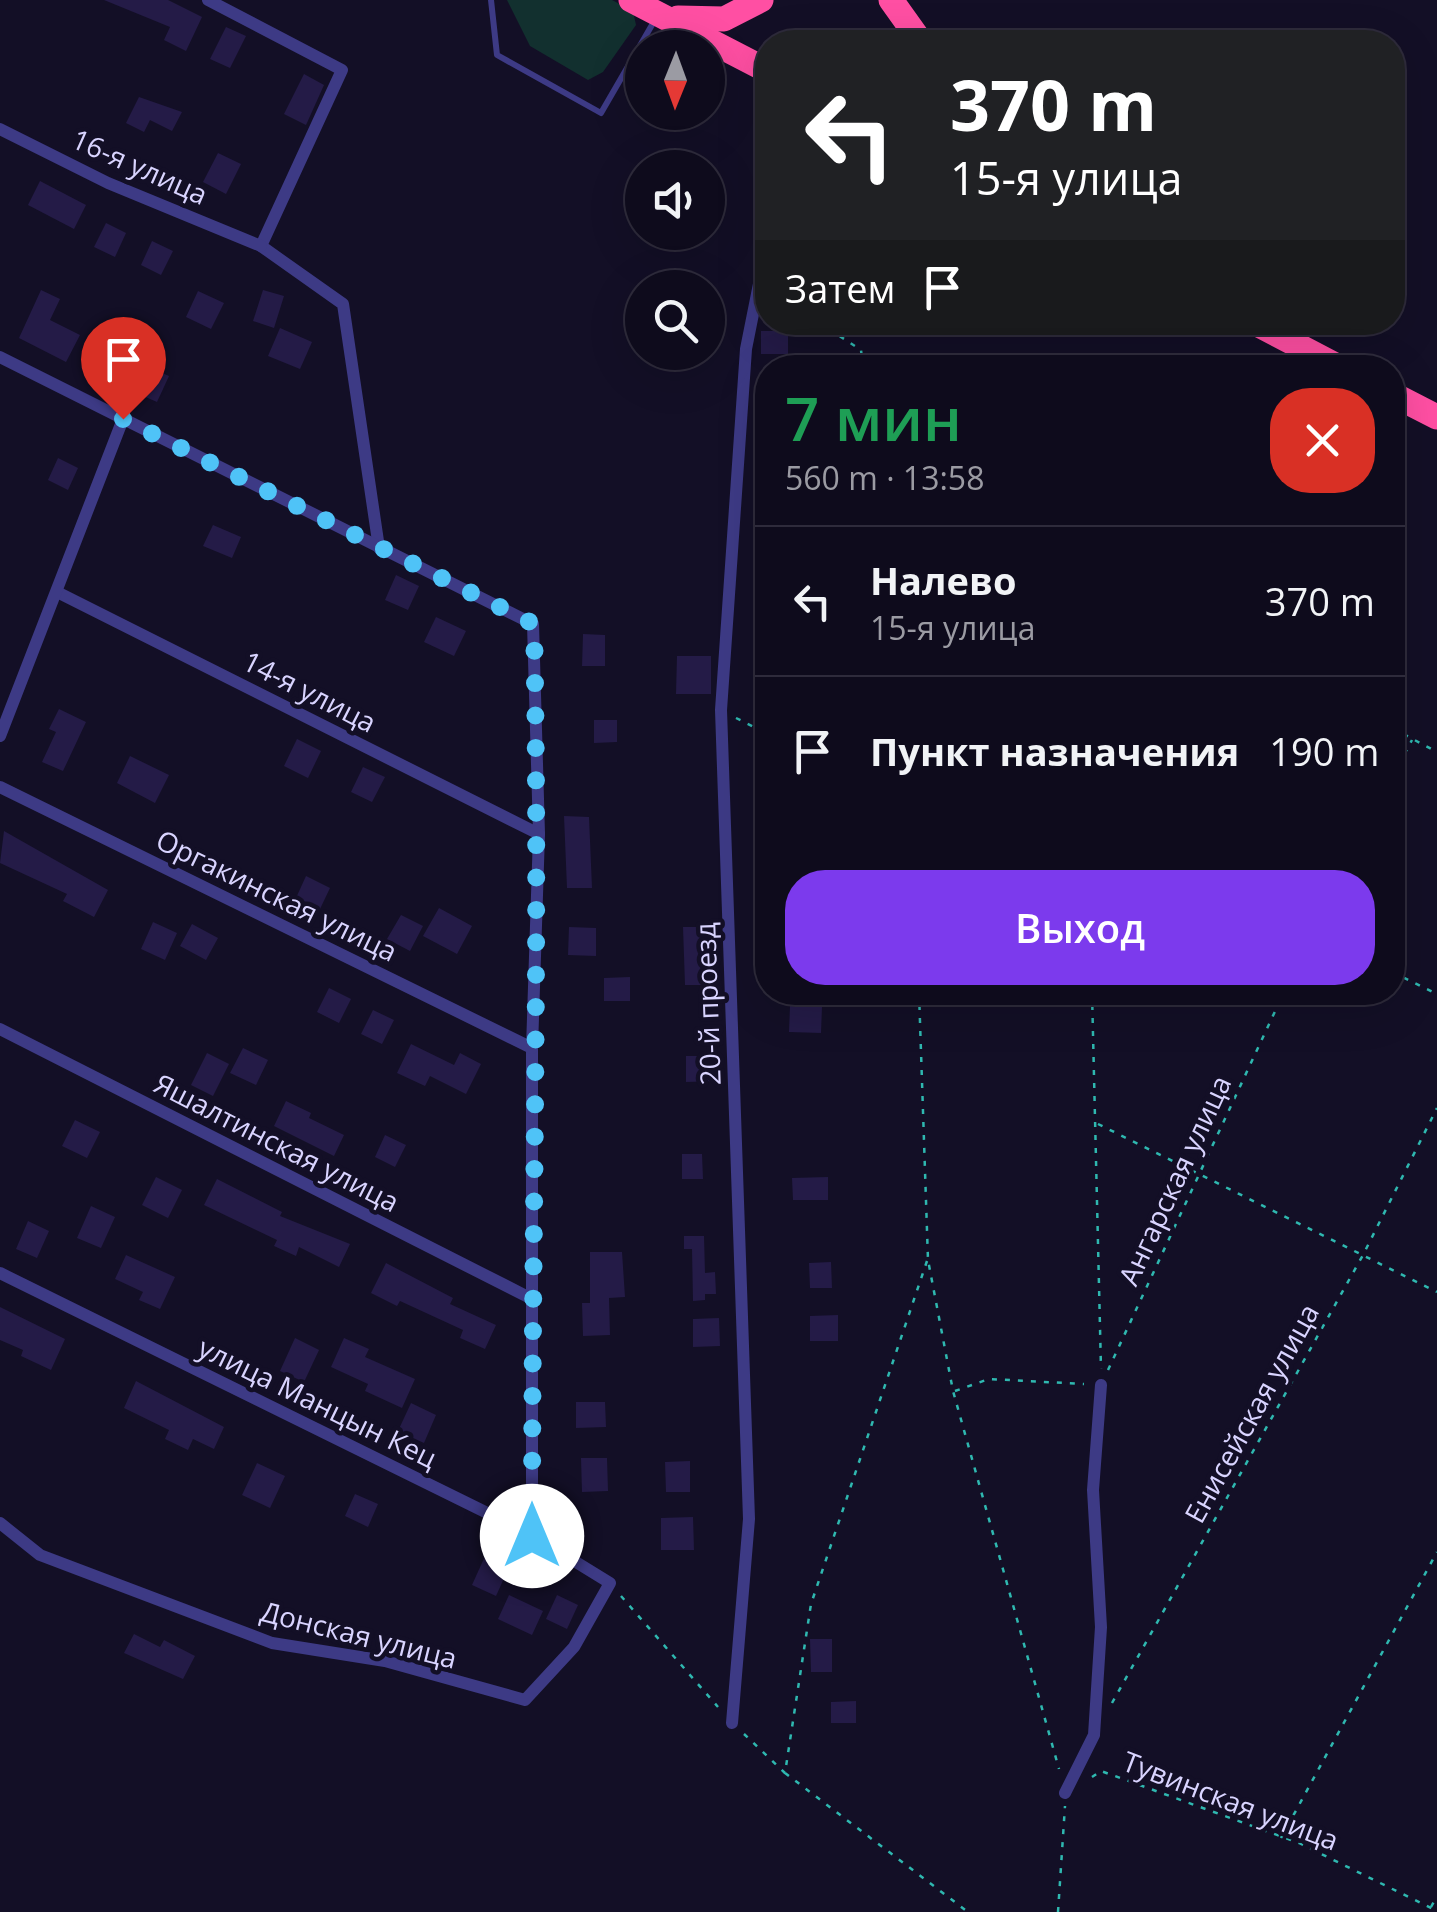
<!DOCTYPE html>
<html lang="ru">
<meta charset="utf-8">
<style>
:root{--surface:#0e0b1c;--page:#171425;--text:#f1f3f6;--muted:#9b9ba3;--line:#2e2b3b;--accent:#7c3aed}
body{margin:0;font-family:"Open Sans",sans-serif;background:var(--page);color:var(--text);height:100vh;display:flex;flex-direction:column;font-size:38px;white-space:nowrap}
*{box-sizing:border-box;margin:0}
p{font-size:32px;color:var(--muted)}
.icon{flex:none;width:55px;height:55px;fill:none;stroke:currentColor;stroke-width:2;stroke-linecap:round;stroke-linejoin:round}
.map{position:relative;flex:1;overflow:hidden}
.details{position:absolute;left:755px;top:355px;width:650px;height:650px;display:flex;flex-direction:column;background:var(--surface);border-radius:40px;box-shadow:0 10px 40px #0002,0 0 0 2px var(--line)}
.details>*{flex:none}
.banner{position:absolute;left:755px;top:30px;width:650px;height:305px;border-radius:40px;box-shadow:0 10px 40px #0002,0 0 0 2px var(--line);background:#202124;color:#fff;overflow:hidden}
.needle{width:65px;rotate:181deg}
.tools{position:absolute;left:625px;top:30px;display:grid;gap:20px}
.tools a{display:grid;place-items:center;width:100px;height:100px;border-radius:50%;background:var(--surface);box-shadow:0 10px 40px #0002,0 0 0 2px var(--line);font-size:50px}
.pin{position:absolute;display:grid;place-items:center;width:85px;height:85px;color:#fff;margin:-102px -42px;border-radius:50% 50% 50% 0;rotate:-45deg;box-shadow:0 0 10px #0007}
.pin .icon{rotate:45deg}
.me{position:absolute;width:110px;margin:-55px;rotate:0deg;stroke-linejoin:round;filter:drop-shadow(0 0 8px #0008)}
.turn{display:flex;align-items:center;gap:35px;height:210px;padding:0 30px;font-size:45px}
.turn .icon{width:130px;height:130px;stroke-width:2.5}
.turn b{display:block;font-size:70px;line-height:85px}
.then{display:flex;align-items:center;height:95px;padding:0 30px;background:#0003;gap:20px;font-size:38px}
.round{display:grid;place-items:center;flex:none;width:105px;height:105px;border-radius:40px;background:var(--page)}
.headline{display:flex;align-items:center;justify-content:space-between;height:170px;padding:0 30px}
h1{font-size:60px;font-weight:600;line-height:75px;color:#1e9e55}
.button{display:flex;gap:20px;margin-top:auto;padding:20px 30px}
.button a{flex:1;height:115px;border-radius:40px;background:var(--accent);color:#fff;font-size:40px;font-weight:600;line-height:115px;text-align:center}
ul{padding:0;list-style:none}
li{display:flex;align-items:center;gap:30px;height:150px;padding:0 30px;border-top:2px solid var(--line)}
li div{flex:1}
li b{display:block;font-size:38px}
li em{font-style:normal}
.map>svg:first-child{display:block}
</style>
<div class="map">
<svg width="1437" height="1912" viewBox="0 0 1437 1912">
<rect width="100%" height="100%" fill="#130f26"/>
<path fill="#12302f" d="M507,0H612L633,11L636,25L603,72L588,80L530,46Z"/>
<g fill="#241b47">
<path d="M104,0H168L202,17L186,51L164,40L170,27Z"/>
<path d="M226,27L246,36L230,68L210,59Z"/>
<path d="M304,74L324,85L306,125L284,114Z"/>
<path d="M139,97L182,112L172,131L150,120L144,132L126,123Z"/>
<path d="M218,153L241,164L226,194L203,182Z"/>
<path d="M40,181L86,205L74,229L28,205Z"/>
<path d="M106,223L126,233L115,257L94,247Z"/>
<path d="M152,241L173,251L161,275L141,265Z"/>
<path d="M41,290L60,299L50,320L80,335L66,362L19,338Z"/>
<path d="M263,290L284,296L274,328L253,321Z"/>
<path d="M198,291L224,303L211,329L186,317Z"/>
<path d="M280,328L312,342L300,369L268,356Z"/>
<rect x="761" y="331" width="27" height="23"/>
<path d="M146,366L169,376L157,402L134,392Z"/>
<path d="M58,458L78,468L68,490L48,480Z"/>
<path d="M213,525L241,537L232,558L203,546Z"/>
<path d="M396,575L419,586L408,610L385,600Z"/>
<path d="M436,617L466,631L454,656L424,642Z"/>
<path d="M583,634L605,635V666H582Z"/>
<path d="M677,656H711V694H676Z"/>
<path d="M59,709L86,722L63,771L42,762L56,732L49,729Z"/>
<path d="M594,720H617V742L594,743Z"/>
<path d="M297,739L321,751L308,778L284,766Z"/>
<path d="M130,756L169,775L155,803L117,783Z"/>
<path d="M363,767L385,777L372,802L351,792Z"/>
<path d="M564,816L589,817L592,888H567Z"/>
<path d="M4,831L108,890L94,917L63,901L67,894L0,863Z"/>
<path d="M306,876L330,888L320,909L296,898Z"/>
<path d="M439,908L472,926L457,954L423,936Z"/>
<path d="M401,915L423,926L410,951L387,939Z"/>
<path d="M153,922L177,933L165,960L141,949Z"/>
<path d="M192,924L218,938L206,960L180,946Z"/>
<path d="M569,927L596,928V956L568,955Z"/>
<path d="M683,927H709L714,985H685Z"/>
<path d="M630,977V1001H604V978Z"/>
<path d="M329,988L351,999L339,1023L317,1012Z"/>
<path d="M790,1006L822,1007L821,1033L789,1032Z"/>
<path d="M373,1010L394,1020L382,1044L361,1034Z"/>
<path d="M411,1044L454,1065L460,1053L481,1064L466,1094L430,1076L425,1086L397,1073Z"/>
<path d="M243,1048L268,1060L256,1085L230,1073Z"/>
<path d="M207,1053L229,1064L213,1096L191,1085Z"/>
<path d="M686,1056H716L717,1081L686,1082Z"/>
<path d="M286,1101L311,1113L309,1118L344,1135L334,1156L274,1126Z"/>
<path d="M75,1120L100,1132L87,1158L62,1146Z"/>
<path d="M385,1135L406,1145L395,1167L375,1157Z"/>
<path d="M682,1154H702L703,1179H682Z"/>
<path d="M156,1177L182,1190L168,1218L142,1205Z"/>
<path d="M828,1177V1200H793L792,1178Z"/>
<path d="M217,1179L282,1212L280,1216L350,1244L339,1267L299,1247L296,1256L274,1246L277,1240L204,1205Z"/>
<path d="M91,1206L115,1217L101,1248L77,1238Z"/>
<path d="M28,1221L49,1231L37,1258L16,1249Z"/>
<path d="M684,1236H704L705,1273L715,1272L716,1294H705V1300L693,1301L692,1249H684Z"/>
<path d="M590,1252H622L625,1297L609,1298L610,1335L583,1336L582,1303H590Z"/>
<path d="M126,1255L175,1277L160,1309L139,1300L143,1292L115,1279Z"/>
<path d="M831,1262L832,1288H810L809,1263Z"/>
<path d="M386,1263L453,1298L450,1304L496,1325L485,1349L460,1338L463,1330L400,1301L397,1306L371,1293Z"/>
<path d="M0,1307L65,1339L51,1370L21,1356L23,1350L0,1340Z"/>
<path d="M838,1315V1341H810V1316Z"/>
<path d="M719,1318L720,1346L693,1347V1319Z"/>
<path d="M295,1338L319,1350L304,1382L280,1371Z"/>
<path d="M344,1338L369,1349L365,1357L415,1379L402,1408L365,1391L368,1384L331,1367Z"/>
<path d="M136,1381L224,1427L214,1449L193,1439L188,1450L165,1439L169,1430L124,1408Z"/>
<path d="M576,1402H605L606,1427L576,1428Z"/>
<path d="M411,1403L436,1415L424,1443L398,1431Z"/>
<path d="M581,1458H607L608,1491L582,1492Z"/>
<path d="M690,1461V1492H666L665,1462Z"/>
<path d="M257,1463L285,1476L270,1508L242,1495Z"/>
<path d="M355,1494L378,1504L368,1527L345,1516Z"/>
<path d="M693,1517L694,1550H661V1518Z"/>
<path d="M486,1554L510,1565L496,1596L472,1585Z"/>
<path d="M509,1595L543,1611L532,1635L498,1619Z"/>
<path d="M557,1595L578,1605L567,1629L546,1619Z"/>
<path d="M134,1634L160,1647L164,1640L195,1656L183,1679L124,1653Z"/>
<path d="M810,1639H832V1672H811Z"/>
<path d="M856,1701V1723H831V1702Z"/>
</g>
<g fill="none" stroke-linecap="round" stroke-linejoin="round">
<g stroke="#2fb8b0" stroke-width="2.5" stroke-dasharray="5 8" stroke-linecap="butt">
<path d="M818,322L861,350L863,368"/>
<path d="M736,718L768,734"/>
<path d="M1392,728L1437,752"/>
<path d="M1392,777L1412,740"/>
<path d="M1392,972L1437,994"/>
<path d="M919,992L928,1260L953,1391L1059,1769"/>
<path d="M1092,992L1101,1369"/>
<path d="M1098,1124L1437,1292"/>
<path d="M927,1261L811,1604L785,1773L968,1912"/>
<path d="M1108,1370L1284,992"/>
<path d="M955,1391L989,1379L1084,1384"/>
<path d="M621,1596L718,1707"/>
<path d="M1112,1703L1363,1255L1437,1108"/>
<path d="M744,1734L785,1773"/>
<path d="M1092,1777L1101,1771L1299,1843L1437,1911"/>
<path d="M1281,1838L1437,1552"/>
<path d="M1431,1907L1437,1896"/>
<path d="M1058,1912L1065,1806"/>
</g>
<path stroke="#3d3a85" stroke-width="6" d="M491,0L497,55L601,113L656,18"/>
<g stroke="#3d3a85" stroke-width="12">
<path d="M208,0L342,70L261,246L343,304L379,548"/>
<path d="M0,129L108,183L261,246"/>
<path d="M0,357L533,624L539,834L532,1048V1535"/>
<path d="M59,593L539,834"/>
<path d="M0,736L123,419"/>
<path d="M0,787L532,1048"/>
<path d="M0,1029L532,1299"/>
<path d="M0,1273L532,1535L610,1583L574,1647L525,1700L385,1661L272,1643L40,1555L0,1523"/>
<path d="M732,1723L749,1519L721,710L746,349L759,284"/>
<path d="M1065,1793L1094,1735L1101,1627L1093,1490L1101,1385"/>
</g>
<g stroke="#ff4fa3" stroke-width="25">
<path d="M631,0L768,71"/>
<path d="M891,0L921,42"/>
<path d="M678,18L724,19L761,0"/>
<path d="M1253,322L1341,368"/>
<path d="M1392,394L1437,417"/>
</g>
</g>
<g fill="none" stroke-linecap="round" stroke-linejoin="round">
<path stroke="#4fc3f7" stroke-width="18" stroke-dasharray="0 32.4" d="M123,419L534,624C540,928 532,1232 532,1536"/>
</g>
<g text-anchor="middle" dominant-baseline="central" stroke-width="9" stroke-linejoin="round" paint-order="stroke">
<g font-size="28" fill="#d9d4ff" stroke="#130f26">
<text transform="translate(140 166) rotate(24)">16-я улица</text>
<text transform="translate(310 691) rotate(27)">14-я улица</text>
<text transform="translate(277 895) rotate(26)">Оргакинская улица</text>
<text transform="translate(707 1004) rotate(-92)">20-й проезд</text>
<text transform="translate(277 1142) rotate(27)">Яшалтинская улица</text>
<text transform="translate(1174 1180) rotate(-65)">Ангарская улица</text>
<text transform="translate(318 1402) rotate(26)">улица Манцын Кец</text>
<text transform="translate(1251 1413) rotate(-61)">Енисейская улица</text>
<text transform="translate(359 1634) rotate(14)">Донская улица</text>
<text transform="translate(1231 1800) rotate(21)">Тувинская улица</text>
</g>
</g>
</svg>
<div class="tools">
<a><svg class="needle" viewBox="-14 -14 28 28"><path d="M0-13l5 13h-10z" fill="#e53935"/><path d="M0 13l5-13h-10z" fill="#9b9ba3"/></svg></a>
<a><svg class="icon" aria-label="sound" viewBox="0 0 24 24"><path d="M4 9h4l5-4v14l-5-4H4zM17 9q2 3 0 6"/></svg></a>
<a><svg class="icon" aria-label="search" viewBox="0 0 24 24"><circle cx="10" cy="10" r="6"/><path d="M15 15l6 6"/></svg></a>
</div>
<div class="pin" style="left:123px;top:419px;background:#d93025"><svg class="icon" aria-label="arrive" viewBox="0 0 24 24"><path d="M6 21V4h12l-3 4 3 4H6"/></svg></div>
<svg class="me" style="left:532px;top:1536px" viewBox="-20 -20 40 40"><circle r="19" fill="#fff"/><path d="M0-13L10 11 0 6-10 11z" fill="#4fc3f7"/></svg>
<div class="banner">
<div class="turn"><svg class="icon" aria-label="left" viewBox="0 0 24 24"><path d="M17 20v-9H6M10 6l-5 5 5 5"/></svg><div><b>370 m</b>15-я улица</div></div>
<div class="then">Затем<svg class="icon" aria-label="arrive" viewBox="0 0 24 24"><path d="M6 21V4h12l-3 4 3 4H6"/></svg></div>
</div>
<section class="details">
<div class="headline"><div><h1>7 мин</h1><p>560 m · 13:58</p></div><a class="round" style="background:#d93025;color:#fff"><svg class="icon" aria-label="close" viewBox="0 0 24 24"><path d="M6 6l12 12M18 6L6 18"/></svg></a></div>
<ul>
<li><svg class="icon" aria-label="left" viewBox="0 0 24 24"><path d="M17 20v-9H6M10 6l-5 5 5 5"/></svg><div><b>Налево</b><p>15-я улица</p></div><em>370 m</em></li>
<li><svg class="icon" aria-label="arrive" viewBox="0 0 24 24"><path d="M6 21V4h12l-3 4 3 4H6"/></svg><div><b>Пункт назначения</b></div><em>190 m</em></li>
</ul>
<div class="button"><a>Выход</a></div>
</section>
</div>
